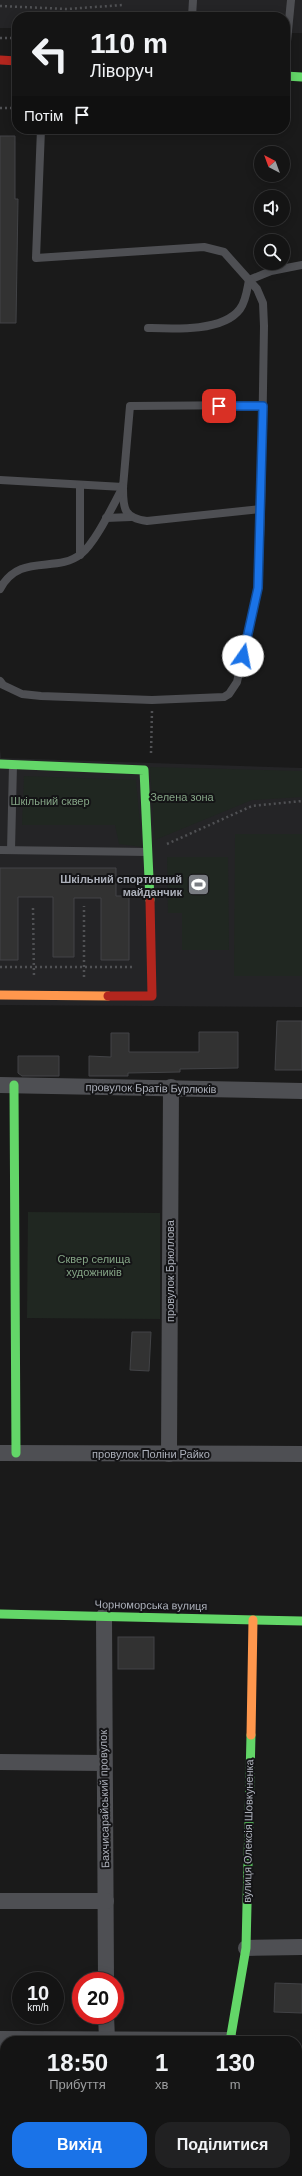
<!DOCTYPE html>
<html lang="uk">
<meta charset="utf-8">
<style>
:root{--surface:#141414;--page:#212122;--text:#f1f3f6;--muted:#9d9ea0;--line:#333334;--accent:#1a73e8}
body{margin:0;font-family:Helvetica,sans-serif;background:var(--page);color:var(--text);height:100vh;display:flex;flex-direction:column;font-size:15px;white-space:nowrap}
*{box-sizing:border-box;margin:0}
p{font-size:13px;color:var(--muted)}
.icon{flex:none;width:22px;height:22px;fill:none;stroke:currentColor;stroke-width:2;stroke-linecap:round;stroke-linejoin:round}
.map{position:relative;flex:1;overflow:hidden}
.sheet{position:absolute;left:0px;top:2036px;width:302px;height:140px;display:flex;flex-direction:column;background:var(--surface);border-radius:16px 16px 0 0;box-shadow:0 2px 10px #0003,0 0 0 1px var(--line)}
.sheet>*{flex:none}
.banner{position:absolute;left:12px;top:12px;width:278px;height:122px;border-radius:16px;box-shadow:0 2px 10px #0003,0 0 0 1px var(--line);background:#141414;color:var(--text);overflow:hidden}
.needle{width:26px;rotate:319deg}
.fabs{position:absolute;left:254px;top:146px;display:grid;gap:8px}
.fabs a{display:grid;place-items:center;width:36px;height:36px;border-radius:50%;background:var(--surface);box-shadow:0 2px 10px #0003,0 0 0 1px var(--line);font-size:20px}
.speed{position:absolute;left:12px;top:1972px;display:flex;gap:8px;font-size:20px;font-weight:700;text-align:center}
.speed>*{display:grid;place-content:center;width:52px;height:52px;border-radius:50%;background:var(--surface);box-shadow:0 2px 10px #0003,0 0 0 1px var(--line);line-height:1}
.speed small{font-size:10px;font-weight:400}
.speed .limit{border:6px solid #d22;background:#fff;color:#111}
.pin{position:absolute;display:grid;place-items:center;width:34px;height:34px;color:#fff;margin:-17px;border-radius:8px;box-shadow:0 2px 6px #0006}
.me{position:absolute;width:44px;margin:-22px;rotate:12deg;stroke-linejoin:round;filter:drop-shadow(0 0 3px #0008)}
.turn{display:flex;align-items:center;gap:14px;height:84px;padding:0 12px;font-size:18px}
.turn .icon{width:52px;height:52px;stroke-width:2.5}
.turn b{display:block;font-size:28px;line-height:34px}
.then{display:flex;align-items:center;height:38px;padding:0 12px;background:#0003;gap:8px;font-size:15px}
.eta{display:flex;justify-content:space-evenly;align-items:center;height:68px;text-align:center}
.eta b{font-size:24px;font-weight:700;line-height:28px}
.button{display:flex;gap:8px;margin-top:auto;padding:8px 12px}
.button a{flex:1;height:46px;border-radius:16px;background:var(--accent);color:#fff;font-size:16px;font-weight:700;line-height:46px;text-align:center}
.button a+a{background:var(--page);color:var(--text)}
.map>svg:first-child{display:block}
</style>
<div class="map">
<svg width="302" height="2176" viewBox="0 0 302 2176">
<rect width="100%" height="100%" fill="#1a1a1a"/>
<g fill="#242426">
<path d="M0,0H302V33H285V17H17V28H0Z"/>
<path d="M0,749L1,758L302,768V1007L0,1005Z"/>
</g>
<g fill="#202721">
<path d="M150,767L302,771V797L252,800L155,840Z"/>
<path d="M24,776L136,780L142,847L119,844L115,825H22Z"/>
<path d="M235,834H302V976H234Z"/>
<path d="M167,857H228L229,950H182V913H168Z"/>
<path d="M28,1212L160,1213V1319L27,1318Z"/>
</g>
<g fill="#323232" stroke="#424346">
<path d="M0,136H15V199H18L16,323H0Z"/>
<path d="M0,868H116V896H129V960H101V898H74V957H53V897H18V960H0Z"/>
<path d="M277,1021H302V1070H275Z"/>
<path d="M199,1032H238V1068L180,1069V1072L128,1073V1076H89V1056L111,1057V1033H129V1052H199Z"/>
<path d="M18,1056H59V1076H22L18,1073Z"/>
<path d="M132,1332H151L149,1371L130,1370Z"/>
<rect x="118" y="1637" width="36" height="32"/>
<path d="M275,1983L302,1984V2013L274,2012Z"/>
</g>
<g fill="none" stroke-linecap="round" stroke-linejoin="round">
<g stroke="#505154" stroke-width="2.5" stroke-dasharray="2 3" stroke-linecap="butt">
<path d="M0,6L67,9L123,5"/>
<path d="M0,38H17"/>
<path d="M0,108H17"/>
<path d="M151,753L152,710"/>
<path d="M167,844L252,806L302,801"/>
<path d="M33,908L34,978"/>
<path d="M0,967H133"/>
<path d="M84,977V906"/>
</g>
<g stroke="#4e4f53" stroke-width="8">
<path d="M192,17L193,0"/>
<path d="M285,62L291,0"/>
<path d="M148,328C173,329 223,332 240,309C246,301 247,290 249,280L271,271L302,265"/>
<path d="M0,480L123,487L130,406L263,405"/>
<path d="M80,485V555"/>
<path d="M123,488C123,509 124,518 147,521L261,509"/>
<path d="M106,518L131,517"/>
<path d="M0,589C20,552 56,574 81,554C96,542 113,505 123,487"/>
<path d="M0,681L3,685L22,694L41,696L152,700L224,697L229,694L237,682L258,588L261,513L264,326L263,303L257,289L224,252L204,247L36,258L41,129"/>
<path d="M0,850L148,852"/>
<path d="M11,850L13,765"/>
<path d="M289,2176L291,2171"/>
</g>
<g stroke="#4e4f53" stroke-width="16">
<path d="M0,1085L302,1091"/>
<path d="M0,1453L302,1454"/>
<path d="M169,1454L171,1087"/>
<path d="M104,1616L106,1981"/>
<path d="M0,1762L104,1763"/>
<path d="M0,1901H106"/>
<path d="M246,1948L302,1947"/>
<path d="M106,2015L107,2039"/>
<path d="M0,2039L230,2040"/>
<path d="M297,2068L302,2070"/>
<path d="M159,2176L161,2171"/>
</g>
<g stroke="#63d668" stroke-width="9">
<path d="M285,76L302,77"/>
<path d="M0,764L144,770L150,900"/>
<path d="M14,1085L16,1453"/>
<path d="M0,1614L302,1621"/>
<path d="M230,2041L246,1948L251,1735"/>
</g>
<g stroke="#ff974d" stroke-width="9">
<path d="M0,995L108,996"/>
<path d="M251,1735L253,1620"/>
</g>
<g stroke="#b3261e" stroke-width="9">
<path d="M0,60L17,61"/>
<path d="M108,996H152L150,900"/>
</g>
</g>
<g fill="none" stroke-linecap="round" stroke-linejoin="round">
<defs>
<path id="route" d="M219,406H263L258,588L243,656"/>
</defs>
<use href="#route" stroke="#114b97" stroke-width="10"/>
<use href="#route" stroke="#1a73e8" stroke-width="7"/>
</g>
<defs>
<symbol id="stadium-square" viewBox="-11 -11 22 22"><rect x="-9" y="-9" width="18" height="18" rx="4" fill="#797c82" stroke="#141416"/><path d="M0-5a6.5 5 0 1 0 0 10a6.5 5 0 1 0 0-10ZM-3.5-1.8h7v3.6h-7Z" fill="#fff"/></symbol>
</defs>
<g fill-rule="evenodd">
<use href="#stadium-square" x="186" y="872" width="25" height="25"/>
</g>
<g text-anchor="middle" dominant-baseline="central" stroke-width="4" stroke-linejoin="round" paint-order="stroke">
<g font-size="11" fill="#84a485" stroke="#141416">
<text x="182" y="797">Зелена зона</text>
<text x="50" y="801">Шкільний сквер</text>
<text x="94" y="1259">Сквер селища<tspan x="94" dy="13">художників</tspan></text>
</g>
<g font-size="11" font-weight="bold" fill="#acb0ba" stroke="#141416" text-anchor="end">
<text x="182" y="879">Шкільний спортивний<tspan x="182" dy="13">майданчик</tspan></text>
</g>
<g font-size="11" fill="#acb0ba" stroke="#141416">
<text transform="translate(151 1088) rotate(1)">провулок Братів Бурлюків</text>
<text transform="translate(170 1271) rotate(-90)">провулок Брюллова</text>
<text x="151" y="1454">провулок Поліни Райко</text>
<text transform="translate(151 1605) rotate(1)">Чорноморська вулиця</text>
<text transform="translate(104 1799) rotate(-91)">Бахчисарайський провулок</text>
<text transform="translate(248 1831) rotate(-89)">вулиця Олексія Шовкуненка</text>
</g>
</g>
</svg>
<div class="fabs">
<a><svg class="needle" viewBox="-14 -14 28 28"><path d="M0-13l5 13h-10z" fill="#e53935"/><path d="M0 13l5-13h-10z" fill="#9d9ea0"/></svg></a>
<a><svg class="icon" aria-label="sound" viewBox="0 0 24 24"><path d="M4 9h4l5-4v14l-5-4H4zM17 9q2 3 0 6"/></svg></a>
<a><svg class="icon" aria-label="search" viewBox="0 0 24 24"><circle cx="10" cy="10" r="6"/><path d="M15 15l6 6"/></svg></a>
</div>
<div class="speed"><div>10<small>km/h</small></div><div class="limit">20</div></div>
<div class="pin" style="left:219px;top:406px;background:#d93025"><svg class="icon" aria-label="arrive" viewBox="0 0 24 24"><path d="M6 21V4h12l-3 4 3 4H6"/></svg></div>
<svg class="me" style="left:243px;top:656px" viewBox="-20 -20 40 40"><circle r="19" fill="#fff"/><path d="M0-13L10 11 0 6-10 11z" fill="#1a73e8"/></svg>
<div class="banner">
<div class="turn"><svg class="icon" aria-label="left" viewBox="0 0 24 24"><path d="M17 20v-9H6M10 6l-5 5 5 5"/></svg><div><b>110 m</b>Ліворуч</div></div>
<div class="then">Потім<svg class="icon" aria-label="arrive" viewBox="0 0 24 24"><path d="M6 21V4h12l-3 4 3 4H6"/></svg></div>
</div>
<section class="sheet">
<div class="eta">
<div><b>18:50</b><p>Прибуття</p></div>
<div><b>1</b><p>хв</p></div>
<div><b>130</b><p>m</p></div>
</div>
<div class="button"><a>Вихід</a><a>Поділитися</a></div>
</section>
</div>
